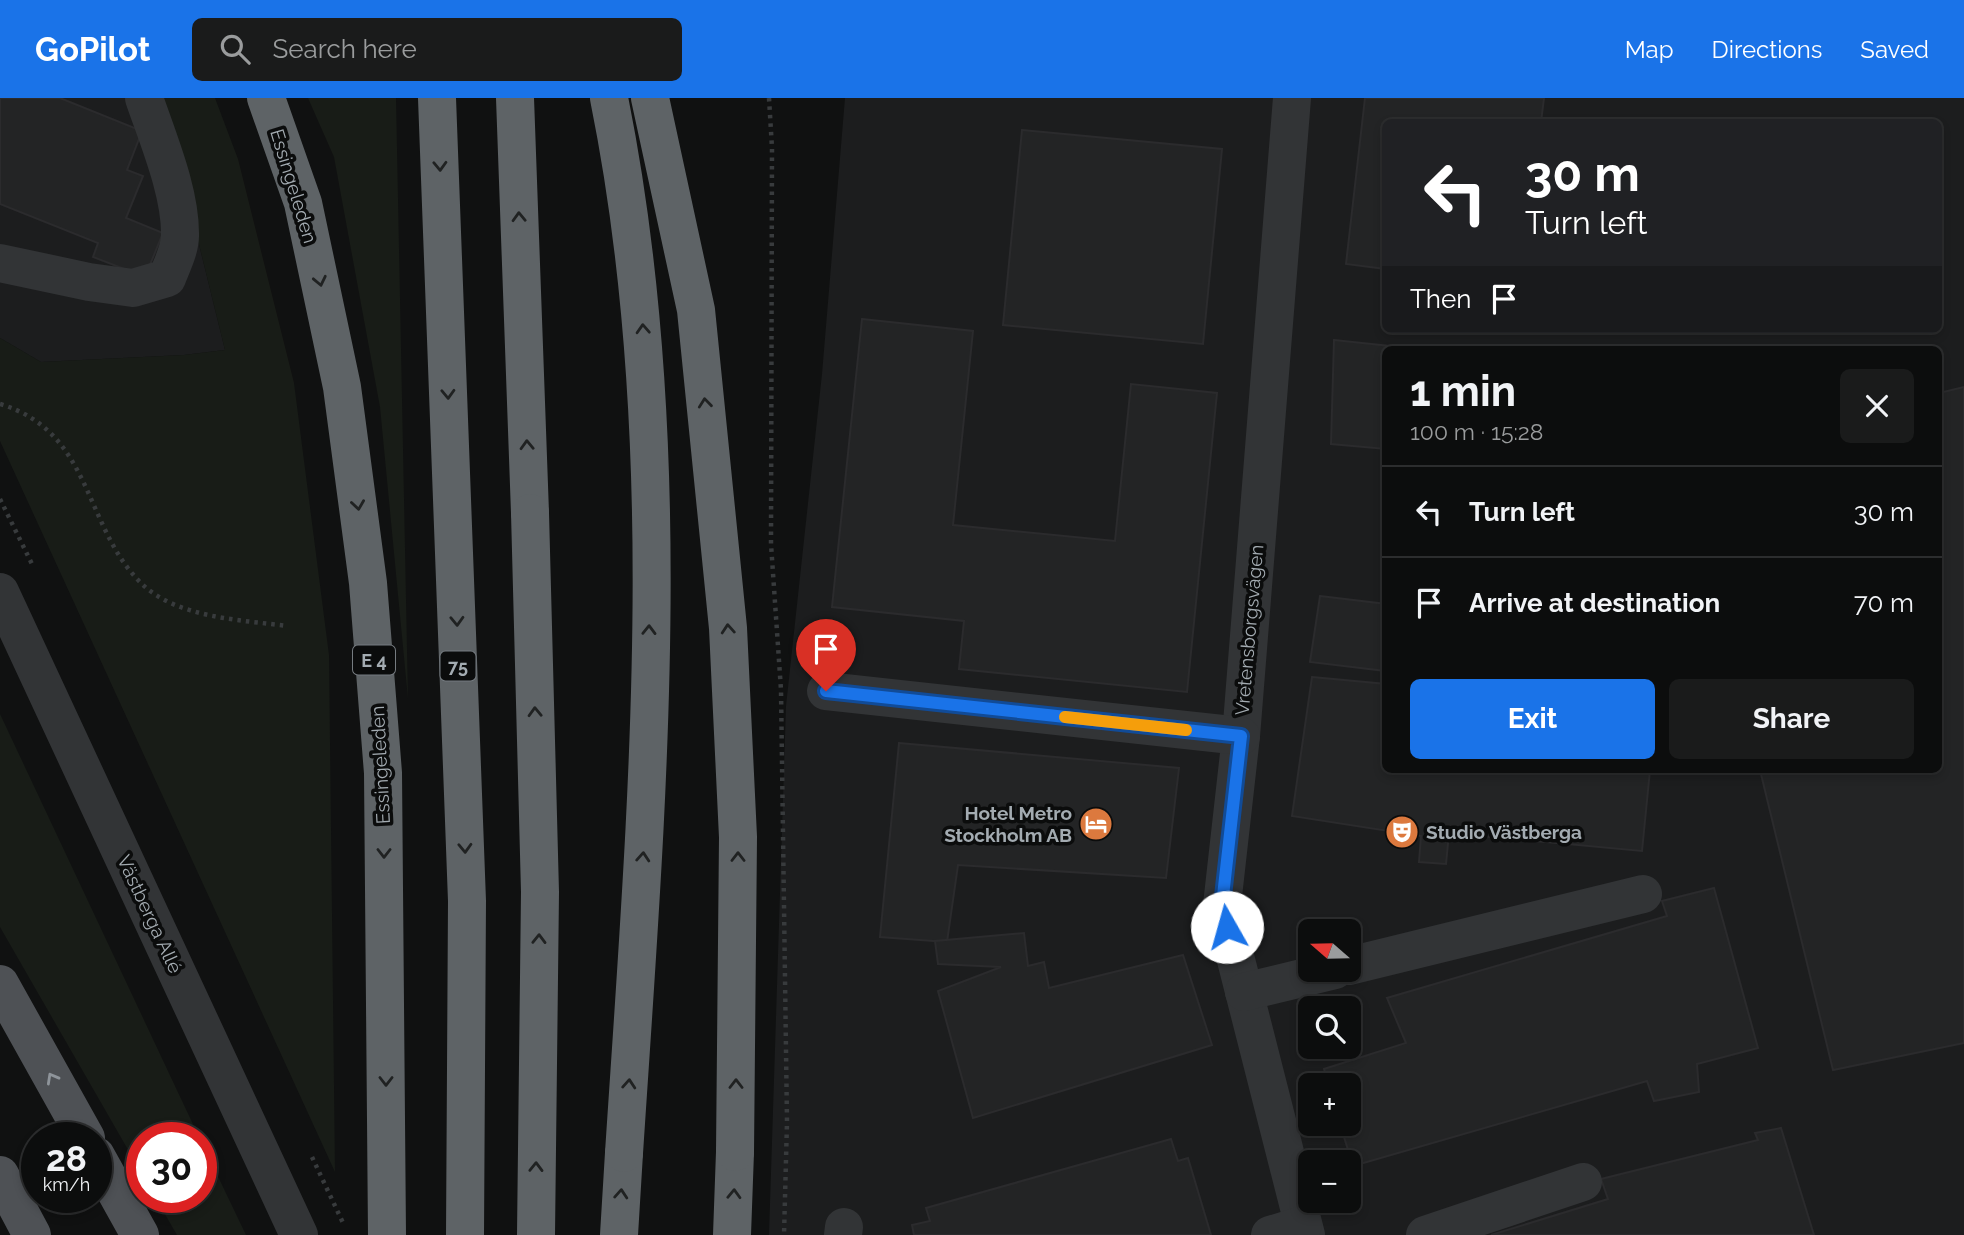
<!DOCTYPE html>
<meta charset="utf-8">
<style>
:root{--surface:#0c0d0d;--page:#1a1b1b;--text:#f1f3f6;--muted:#9a9c9d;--line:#2c2d2e;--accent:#1a73e8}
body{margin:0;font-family:Raleway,sans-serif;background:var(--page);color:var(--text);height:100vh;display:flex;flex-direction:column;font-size:26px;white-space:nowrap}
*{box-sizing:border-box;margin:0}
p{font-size:23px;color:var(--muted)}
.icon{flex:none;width:38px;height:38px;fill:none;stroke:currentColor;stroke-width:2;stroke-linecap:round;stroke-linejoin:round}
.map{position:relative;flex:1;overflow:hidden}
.side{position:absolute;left:1382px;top:248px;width:560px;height:427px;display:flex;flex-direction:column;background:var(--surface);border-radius:10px;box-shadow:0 4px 10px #0003,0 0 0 2px var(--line)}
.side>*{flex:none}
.guide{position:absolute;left:1382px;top:21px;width:560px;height:214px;border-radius:10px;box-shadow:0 4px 10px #0003,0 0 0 2px var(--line);background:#202124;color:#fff;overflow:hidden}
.needle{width:46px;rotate:290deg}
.controls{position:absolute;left:1298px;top:821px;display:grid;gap:14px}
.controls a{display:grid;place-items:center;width:63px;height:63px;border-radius:10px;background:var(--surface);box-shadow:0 4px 10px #0003,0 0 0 2px var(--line);font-size:35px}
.speed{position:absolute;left:21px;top:1024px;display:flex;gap:14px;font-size:35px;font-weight:700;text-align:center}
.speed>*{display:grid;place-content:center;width:91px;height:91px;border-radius:50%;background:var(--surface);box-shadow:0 4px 10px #0003,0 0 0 2px var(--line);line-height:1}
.speed small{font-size:18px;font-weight:400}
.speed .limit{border:10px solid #d22;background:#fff;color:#111}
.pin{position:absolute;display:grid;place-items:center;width:60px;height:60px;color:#fff;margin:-72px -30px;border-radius:50% 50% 50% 0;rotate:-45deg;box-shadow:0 0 7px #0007}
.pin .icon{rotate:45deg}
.me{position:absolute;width:77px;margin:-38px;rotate:353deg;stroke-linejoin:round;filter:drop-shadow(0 0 5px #0008)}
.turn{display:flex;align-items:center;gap:24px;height:147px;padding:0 28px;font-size:32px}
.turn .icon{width:91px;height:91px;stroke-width:2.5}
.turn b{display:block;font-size:49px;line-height:60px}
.then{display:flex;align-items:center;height:66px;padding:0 28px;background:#0003;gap:14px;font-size:26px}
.round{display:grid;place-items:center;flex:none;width:74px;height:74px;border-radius:10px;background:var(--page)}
.headline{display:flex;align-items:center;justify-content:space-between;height:119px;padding:0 28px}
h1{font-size:42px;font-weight:700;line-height:52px}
.cta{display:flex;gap:14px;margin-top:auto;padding:14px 28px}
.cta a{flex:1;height:80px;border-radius:10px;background:var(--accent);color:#fff;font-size:28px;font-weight:700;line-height:80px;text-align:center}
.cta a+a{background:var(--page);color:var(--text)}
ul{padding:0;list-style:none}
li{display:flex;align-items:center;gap:21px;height:91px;padding:0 28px;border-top:2px solid var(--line)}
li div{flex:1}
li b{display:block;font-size:26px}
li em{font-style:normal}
header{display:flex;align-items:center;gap:42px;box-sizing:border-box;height:98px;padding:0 35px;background:var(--accent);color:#fff}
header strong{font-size:33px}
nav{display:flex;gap:38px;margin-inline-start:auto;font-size:24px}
.search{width:490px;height:63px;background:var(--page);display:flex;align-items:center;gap:18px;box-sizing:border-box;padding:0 24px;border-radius:10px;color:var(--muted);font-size:26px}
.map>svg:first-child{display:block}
</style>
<header>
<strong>GoPilot</strong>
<div class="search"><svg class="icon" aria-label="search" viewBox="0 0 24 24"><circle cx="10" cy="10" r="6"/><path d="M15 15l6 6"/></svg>Search here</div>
<nav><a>Map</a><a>Directions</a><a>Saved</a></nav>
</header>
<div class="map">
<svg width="1964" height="1137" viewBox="0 0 1964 1137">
<rect width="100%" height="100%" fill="#101111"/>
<g fill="#1c1d1e" fill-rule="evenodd">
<path d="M0,0H163L225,252L184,257L41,264L0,240Z"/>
<path d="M845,0H1964V1137H769L786,608L822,276ZM1386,24H1939V231H1386ZM1386,252H1939V672H1386ZM1311,833H1349V872H1311ZM1311,910H1349V948H1311ZM1311,987H1349V1026H1311ZM1311,1064H1349V1102H1311Z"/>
</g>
<g fill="#181c17">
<path d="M163,0H215L238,61L294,285L329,557L335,1074L0,343V240L41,264L184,257L225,252Z"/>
<path d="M308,0H396L408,601L380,309L334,59Z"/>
<path d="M0,616L199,1039L142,1040V1076L0,829Z"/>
<path d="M201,1043L246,1137H177L155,1099H201Z"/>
</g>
<g fill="#232425" stroke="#2b2b2d" stroke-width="2">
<path d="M0,0H60L142,33L127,72L143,78L126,120L163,135L145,179L93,159L98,145L0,106Z"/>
<path d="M1365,0H1544L1541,24H1386V171L1346,166Z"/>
<path d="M1022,32L1222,51L1203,246L1003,227Z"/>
<path d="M862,221L973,233L953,427L1115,443L1131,286L1217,295L1187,594L959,571L964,523L832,509Z"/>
<path d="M1334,242L1428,252H1386V351L1331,346Z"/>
<path d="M1964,289V945L1833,972L1760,672H1939V295Z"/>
<path d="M1320,498L1386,506V573L1310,564Z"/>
<path d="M1312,579L1386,586V672H1650L1642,753L1449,735L1446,766L1419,764L1421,738L1292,718Z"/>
<path d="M899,645L1179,670L1166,780L958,767L947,844L880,839Z"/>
<path d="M1714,790L1758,950L1697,966L1699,994L1654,1003L1647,983L1353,1068L1340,1026H1349V987H1329L1324,971L1406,945L1387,900L1667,818L1662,803Z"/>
<path d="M1024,835L1028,868L1044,864L1049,890L1183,857L1212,947L973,1020L938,893L1001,869L938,866L935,843Z"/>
<path d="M1781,1030L1814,1137H1491L1608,1101L1601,1081L1758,1042L1755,1035Z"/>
<path d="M1171,1041L1178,1063L1188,1060L1211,1137H914L912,1127L930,1123L926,1110Z"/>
</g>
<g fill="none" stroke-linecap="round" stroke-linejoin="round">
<g stroke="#383b3d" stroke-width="4.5" stroke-dasharray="3.5 5" stroke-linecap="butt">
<path d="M769,0L772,50L771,446L781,592L787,1024L784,1137"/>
<path d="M0,306C93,334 83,428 141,485C176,520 241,522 288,528"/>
<path d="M0,401L32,466"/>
<path d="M312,1059L344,1127"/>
</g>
<g stroke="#323436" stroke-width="38">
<path d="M1292,0L1241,638L1222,807L1306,1137"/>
<path d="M0,165L89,184L133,190L167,180C172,167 180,151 180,138C181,95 158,41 144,0"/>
<path d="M0,494L299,1137"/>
<path d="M826,593L1241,638"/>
<path d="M1349,868L1643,796"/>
<path d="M1244,894L1335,872"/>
<path d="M843,1137L844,1129"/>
<path d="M1270,1137L1303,1127"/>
<path d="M1425,1137L1583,1084"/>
</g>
<g stroke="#4e5155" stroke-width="38">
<path d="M0,886L86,1040"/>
<path d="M96,1058L140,1137"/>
<path d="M0,1077L32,1137"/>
</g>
<g stroke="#5e6366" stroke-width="38">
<path d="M266,0L303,105L342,289L368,485L383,675L387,1137"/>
<path d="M437,0L467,803L465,1137"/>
<path d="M515,0L530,415"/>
<path d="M619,1137L624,1055"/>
<path d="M732,1137L735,1054"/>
</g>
<g stroke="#5e6366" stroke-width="38">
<path d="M609,0C679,346 647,705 624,1055"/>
<path d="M650,0L696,212L728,530L738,739L735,1054"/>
<path d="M530,415L540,794L536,1137"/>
</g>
</g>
<defs><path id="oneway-chevron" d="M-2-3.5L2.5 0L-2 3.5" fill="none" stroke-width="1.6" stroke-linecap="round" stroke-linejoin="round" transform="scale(1.75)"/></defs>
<g stroke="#202222">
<use href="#oneway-chevron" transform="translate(440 68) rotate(88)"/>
<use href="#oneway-chevron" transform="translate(519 119) rotate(-92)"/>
<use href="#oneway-chevron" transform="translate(320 183) rotate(78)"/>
<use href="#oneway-chevron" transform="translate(643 231) rotate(-93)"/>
<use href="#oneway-chevron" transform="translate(448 296) rotate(88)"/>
<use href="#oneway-chevron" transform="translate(705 305) rotate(-96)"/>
<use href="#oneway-chevron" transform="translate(527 347) rotate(-92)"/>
<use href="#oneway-chevron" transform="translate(358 407) rotate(82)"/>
<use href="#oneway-chevron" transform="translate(457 523) rotate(88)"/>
<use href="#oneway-chevron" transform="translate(728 531) rotate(-94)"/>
<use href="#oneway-chevron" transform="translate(649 532) rotate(-89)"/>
<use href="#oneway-chevron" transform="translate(535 614) rotate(-92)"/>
<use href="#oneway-chevron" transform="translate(465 750) rotate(88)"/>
<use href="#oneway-chevron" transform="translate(384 755) rotate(90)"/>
<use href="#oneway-chevron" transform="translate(643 759) rotate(-86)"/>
<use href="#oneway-chevron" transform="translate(738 759) rotate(-90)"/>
<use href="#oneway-chevron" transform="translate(539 841) rotate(-89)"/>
<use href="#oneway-chevron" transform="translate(386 983) rotate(90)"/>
<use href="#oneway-chevron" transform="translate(629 986) rotate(-86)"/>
<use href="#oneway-chevron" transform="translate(736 986) rotate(-90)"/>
<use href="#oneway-chevron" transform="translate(536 1069) rotate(-89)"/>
<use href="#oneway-chevron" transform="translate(621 1096) rotate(-86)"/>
<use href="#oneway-chevron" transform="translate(734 1096) rotate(-88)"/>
</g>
<use stroke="#8e949a" href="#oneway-chevron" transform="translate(52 980) rotate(-119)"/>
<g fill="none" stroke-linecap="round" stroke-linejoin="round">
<defs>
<path id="route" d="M826,593L1241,638L1222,807L1227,829"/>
</defs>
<use href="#route" stroke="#114b97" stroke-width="18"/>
<use href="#route" stroke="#1a73e8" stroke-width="12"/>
<path stroke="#f59e0b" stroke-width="12" d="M1065,619L1186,632"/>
</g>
<defs>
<symbol id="hotel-disc" viewBox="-11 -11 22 22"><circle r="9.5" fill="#dc793e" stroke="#0b0c0c"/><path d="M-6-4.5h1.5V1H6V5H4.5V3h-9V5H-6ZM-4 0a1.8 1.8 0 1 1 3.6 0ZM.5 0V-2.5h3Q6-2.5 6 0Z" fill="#fff"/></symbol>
<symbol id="theatre-disc" viewBox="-11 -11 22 22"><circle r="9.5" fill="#dc793e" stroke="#0b0c0c"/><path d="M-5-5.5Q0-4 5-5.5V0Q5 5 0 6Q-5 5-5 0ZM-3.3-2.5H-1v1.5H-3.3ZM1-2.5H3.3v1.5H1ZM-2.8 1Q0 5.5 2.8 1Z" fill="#fff"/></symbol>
</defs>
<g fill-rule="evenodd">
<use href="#hotel-disc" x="1077" y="707" width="38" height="38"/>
<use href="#theatre-disc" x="1383" y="715" width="38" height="38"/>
</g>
<g text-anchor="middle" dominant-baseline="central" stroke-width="7" stroke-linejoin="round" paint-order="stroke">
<g fill="#0b0c0c" stroke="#757b80" stroke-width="2">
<rect x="353" y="547.5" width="42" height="29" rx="5"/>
<rect x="440.5" y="553.5" width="35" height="29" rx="5"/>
</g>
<g font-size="18" font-weight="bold" fill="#a3abb1">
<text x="374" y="562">E 4</text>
<text x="458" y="568">75</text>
</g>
<g font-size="19" fill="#a3abb1" stroke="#0b0c0c">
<text transform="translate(294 88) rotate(73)">Essingeleden</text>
<text transform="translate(1249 532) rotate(-85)">Vretensborgsvägen</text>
<text transform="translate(380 667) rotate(-93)">Essingeleden</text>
<text transform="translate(150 816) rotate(65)">Västberga Allé</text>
</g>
<g font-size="19" font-weight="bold" fill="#a3abb1" stroke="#0b0c0c" text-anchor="end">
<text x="1072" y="715">Hotel Metro<tspan x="1072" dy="22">Stockholm AB</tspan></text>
<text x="1426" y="734" text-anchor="start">Studio Västberga</text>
</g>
</g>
</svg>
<div class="controls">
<a><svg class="needle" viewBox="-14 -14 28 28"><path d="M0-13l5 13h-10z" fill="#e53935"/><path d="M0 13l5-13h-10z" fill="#9a9c9d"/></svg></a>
<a><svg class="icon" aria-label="search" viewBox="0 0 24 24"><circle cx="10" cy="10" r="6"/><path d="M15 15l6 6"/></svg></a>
<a>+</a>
<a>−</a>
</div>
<div class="speed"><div>28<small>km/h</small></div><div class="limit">30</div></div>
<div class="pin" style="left:826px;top:593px;background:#d93025"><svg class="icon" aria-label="arrive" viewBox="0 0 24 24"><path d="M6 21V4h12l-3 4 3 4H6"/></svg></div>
<svg class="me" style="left:1227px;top:829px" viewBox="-20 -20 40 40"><circle r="19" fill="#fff"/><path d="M0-13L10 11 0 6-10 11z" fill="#1a73e8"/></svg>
<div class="guide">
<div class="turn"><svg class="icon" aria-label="left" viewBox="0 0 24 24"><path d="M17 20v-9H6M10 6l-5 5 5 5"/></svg><div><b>30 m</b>Turn left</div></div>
<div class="then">Then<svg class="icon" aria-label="arrive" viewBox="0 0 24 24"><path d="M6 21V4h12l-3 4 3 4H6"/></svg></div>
</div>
<section class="side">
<div class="headline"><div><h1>1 min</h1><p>100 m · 15:28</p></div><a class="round"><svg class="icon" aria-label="close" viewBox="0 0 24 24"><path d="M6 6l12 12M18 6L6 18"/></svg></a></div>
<ul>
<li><svg class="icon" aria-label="left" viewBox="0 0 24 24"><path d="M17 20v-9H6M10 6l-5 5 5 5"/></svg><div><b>Turn left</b></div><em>30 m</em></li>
<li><svg class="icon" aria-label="arrive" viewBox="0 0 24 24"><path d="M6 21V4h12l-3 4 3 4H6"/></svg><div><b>Arrive at destination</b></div><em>70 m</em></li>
</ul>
<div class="cta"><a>Exit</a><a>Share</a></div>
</section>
</div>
